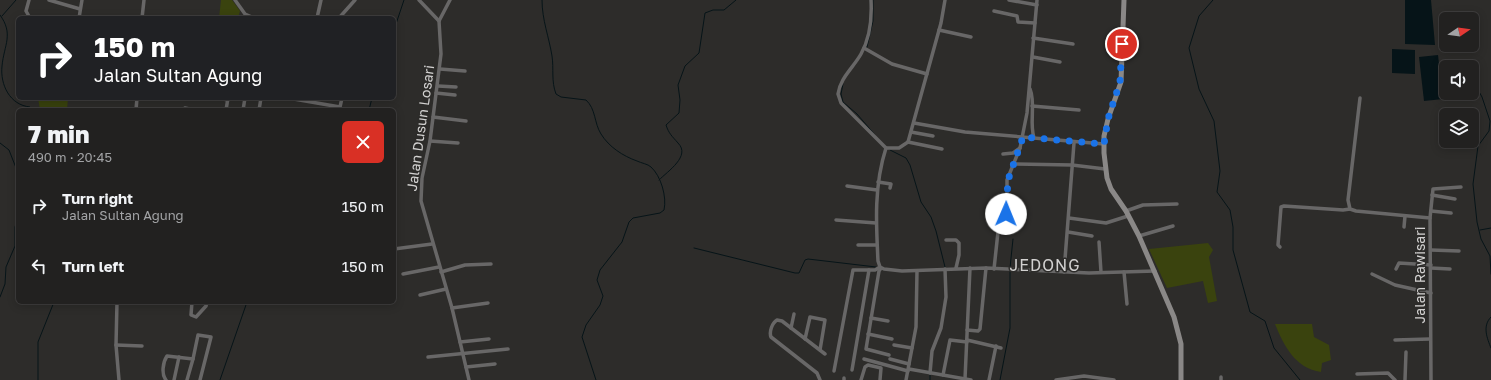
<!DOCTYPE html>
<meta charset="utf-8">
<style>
:root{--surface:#222120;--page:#2a2929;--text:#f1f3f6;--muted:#a2a3a5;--line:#3f3e3e}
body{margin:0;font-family:"Golos Text",sans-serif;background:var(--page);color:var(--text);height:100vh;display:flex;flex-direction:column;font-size:15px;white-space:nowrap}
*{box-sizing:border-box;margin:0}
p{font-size:13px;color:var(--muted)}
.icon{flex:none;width:22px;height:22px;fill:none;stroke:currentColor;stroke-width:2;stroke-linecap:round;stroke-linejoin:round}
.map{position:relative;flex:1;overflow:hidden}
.panel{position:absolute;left:16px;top:108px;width:380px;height:196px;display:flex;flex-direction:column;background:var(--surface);border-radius:6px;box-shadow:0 2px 10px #0003,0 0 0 1px var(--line)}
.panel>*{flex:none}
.banner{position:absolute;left:16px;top:16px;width:380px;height:84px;border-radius:6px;box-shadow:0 2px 10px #0003,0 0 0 1px var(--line);background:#202124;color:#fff;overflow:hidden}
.needle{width:26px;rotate:77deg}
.controls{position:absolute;left:1439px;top:12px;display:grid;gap:8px}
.controls a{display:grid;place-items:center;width:40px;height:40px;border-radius:6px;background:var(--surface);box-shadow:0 2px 10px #0003,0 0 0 1px var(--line);font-size:20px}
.pin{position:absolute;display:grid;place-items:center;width:34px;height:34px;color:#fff;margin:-17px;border:2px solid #fff;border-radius:50%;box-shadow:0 1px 4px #0007}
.me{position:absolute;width:44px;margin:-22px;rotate:1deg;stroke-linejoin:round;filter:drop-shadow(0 0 3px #0008)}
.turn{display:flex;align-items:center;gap:14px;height:84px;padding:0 12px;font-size:18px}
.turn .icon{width:52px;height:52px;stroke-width:2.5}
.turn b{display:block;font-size:28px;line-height:34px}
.round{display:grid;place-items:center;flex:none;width:42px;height:42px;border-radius:6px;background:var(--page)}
.headline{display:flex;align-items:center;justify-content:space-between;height:68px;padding:0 12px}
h1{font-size:24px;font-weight:800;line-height:30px}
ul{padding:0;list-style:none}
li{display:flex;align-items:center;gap:12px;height:60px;padding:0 12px}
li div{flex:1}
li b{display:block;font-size:15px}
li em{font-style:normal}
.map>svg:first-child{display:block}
</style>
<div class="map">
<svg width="1491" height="380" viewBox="0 0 1491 380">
<rect width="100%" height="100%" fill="#2d2c2a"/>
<g fill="#3a430e">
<path d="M221,0H232L240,11L238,18H219Z"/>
<path d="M38,98H68L67,110H40Z"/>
<path d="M1208,243L1213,250L1209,257L1217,301L1208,303L1203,281L1167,288L1149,249Z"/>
<path d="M1275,324H1312L1314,337L1329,345L1331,360L1322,363L1321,372C1295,368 1284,346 1275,324Z"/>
</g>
<g fill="#061418">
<path d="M1405,0H1431L1435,45L1405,44Z"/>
<path d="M1392,49L1415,50V74L1392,73Z"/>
<path d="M1438,55L1443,99L1424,101L1419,57Z"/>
</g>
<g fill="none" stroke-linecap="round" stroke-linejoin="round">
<g stroke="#061418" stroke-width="1">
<path d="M542,0C542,20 549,37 552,56C554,69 551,81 556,94L561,97L586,100C596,109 594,123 601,134C609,147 623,156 637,161C641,163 648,164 651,167C661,176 667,197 664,210L660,213L633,218L629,222L622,242L600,270L597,280L603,296L600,305L586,325L582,337L596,380"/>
<path d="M1213,0L1199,16L1189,48L1199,89L1214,121L1220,171L1217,192L1230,210L1233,227V250L1250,312L1265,321L1274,348L1300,380"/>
<path d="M0,15C14,34 4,45 2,66C0,85 10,105 30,107L32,110"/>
<path d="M2,16L16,0"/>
<path d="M394,30L404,0"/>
<path d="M867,47L873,21V0"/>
<path d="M1455,63L1460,67"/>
<path d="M1472,79L1482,97L1490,121L1489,131L1478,146L1473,184L1477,222L1481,239L1490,256L1491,274"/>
<path d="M843,84L841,94L843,102L857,114L875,135"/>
<path d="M369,110L372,98"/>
<path d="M0,143L9,150L18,173"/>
<path d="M890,150L906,158L910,165L921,202L931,217L936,231L945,267"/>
<path d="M659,180C668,171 691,156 678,143C672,136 669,134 666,125L679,113L680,100L678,85L685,66L699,53L705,13L713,10H724L736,0"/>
<path d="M1480,230L1491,228"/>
<path d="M694,248L795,273H799L805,260L808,259L876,267"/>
<path d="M1010,268L1013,239"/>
<path d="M0,297L5,284L6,267L15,246V227L18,217"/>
<path d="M1491,317C1482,326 1487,338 1491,348"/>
<path d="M38,380V342L54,302"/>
<path d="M220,380L247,302"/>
<path d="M930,380V375"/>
<path d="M1000,380L1010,328V272"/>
</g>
<g stroke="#686767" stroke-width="3.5">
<path d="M29,0L26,11L30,18"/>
<path d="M49,0L80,9"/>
<path d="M235,0L245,14L254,18"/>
<path d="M419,0L439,21L441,54L430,141L422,178L421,201L452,308L469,380"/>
<path d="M871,0C872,18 870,38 861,54C853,68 840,78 838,94L841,103L886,148C874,185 876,223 878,261L880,267L884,269L902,271L986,268L1089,273L1155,271"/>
<path d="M1009,0L1037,5"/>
<path d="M994,11L1017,16L1018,22L1035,23"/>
<path d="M79,18L82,0"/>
<path d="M142,18L144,0"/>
<path d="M317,18L321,0"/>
<path d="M339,18L355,0"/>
<path d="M439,21L450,0"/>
<path d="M939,30L971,37"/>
<path d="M1033,38L1073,44"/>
<path d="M864,48L892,64L927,74"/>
<path d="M1033,57L1060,62"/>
<path d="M440,69L465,71"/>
<path d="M438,86L456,87"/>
<path d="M1030,89C1036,104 1029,122 1034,138"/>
<path d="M436,93L455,95"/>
<path d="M218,98L228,100"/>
<path d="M288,98L340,107L342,98"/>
<path d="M1360,98L1348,200L1350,209L1356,211L1430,218L1431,380"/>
<path d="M1032,106L1079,110"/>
<path d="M185,108L194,110"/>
<path d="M136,110L137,98"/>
<path d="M226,110L228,98"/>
<path d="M243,110L245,98"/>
<path d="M259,110L261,98"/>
<path d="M433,117L466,121"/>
<path d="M914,123L965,132L1104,144"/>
<path d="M911,132L933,136"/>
<path d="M430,141L458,143"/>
<path d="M908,142L942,149"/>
<path d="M886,148H899L908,142L941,23L945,0"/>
<path d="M1003,154L1013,153L1020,148"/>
<path d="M1013,164L1072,165L1105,169"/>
<path d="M878,182L891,184L890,188"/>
<path d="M847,186L877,190"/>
<path d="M1432,195L1455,199"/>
<path d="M1126,211L1143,205L1177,204"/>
<path d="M1431,211L1451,213"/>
<path d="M1069,218L1106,223L1128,216"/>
<path d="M1430,218L1433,189L1461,187"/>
<path d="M836,220L876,223"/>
<path d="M1404,227L1405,216"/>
<path d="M1068,232L1092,236"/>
<path d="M1139,236L1173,226"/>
<path d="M946,240H956L959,243V255L956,268"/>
<path d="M1099,242L1101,272"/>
<path d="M858,245H877"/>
<path d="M1280,247L1278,245L1281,207L1284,206L1343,210L1350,209"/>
<path d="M394,249L432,244"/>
<path d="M1431,250L1459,251"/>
<path d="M881,268L879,271L866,349L889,355"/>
<path d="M1431,268L1450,269"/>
<path d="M994,269L998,232L1007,210V180L1020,148L1027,113L1037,0"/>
<path d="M1396,269L1399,263L1431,265"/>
<path d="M441,272L465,265L491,264"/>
<path d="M1064,272L1074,143"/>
<path d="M1124,272L1127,304"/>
<path d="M403,274L439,267"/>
<path d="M1372,274L1395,285L1431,293"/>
<path d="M420,295L446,289"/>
<path d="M117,302L116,345L119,380"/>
<path d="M192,302L191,315L196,317L206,306L207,302"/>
<path d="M452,308L488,303"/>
<path d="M871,318L888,321"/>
<path d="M791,328L794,314"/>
<path d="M967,330L978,331L980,329L986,268"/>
<path d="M868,334L892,339"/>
<path d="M805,339L810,317L825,320L820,350"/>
<path d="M967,340L1001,348"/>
<path d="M1395,340L1430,339"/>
<path d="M460,342L489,339"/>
<path d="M116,345L142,346"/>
<path d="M894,345L912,348"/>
<path d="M428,357L508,349"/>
<path d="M864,359L908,371"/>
<path d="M890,359L909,364"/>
<path d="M466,367L495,364"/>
<path d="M909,369L971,380"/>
<path d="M852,370L869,270"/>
<path d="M834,371L853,270H875L880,267"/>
<path d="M930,373L932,351L941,328L946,297L945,269"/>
<path d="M1357,374L1388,373L1395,380"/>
<path d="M943,375L950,340L967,342"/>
<path d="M1221,377V380"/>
<path d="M965,379L970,268"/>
<path d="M166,380C161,374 163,362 167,356L193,359L198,335L211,337L200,380"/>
<path d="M174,380L179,357"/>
<path d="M187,380L193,359"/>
<path d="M820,380L817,373L771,337C769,332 772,323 777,320L782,321L825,354"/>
<path d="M844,380V378"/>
<path d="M861,380L865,367L868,365L881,368L880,380"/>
<path d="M906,380L916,327L917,271"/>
<path d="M989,380L996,346"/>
<path d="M1056,380L1084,376L1114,380"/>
<path d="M1405,380L1406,352"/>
</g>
<path stroke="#8a8887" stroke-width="5" d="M1124,0L1121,82L1108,119L1104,136V153L1107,178L1111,189L1126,211L1139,236L1174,317L1181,344V380"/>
</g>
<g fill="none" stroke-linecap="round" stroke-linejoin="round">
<path stroke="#1a73e8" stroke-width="7" stroke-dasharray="0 12.6" d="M1006,214L1008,180L1023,137L1104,144L1108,119L1120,82L1122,44"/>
</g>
<g text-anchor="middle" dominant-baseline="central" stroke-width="3" stroke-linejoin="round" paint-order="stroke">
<g font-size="14" fill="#d2d1d0" stroke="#2d2c2a">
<text transform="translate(420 128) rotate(-82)">Jalan Dusun Losari</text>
<text transform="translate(1419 275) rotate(-90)">Jalan Rawisari</text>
</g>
<g font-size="16" letter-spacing="1" fill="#d2d1d0" stroke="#2d2c2a">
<text x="1045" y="265">JEDONG</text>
</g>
</g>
</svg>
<div class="controls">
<a><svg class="needle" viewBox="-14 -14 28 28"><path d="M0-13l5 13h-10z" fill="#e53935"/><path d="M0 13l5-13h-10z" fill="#a2a3a5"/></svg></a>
<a><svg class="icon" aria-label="sound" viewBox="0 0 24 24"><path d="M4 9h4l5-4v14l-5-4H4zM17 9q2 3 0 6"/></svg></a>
<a><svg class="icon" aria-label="layers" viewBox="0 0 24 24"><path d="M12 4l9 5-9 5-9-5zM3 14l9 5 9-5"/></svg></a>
</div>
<div class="pin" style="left:1122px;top:44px;background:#d93025"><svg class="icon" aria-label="arrive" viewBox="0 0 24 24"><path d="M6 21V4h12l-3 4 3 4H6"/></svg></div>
<svg class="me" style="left:1006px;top:214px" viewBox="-20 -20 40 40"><circle r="19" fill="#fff"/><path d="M0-13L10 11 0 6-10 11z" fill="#1a73e8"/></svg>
<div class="banner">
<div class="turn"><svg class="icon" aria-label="right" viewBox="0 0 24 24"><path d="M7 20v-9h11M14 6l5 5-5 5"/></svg><div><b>150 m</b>Jalan Sultan Agung</div></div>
</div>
<section class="panel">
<div class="headline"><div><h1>7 min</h1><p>490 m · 20:45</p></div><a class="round" style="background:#d93025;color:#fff"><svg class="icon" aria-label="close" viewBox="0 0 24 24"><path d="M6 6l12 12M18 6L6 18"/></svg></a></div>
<ul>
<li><svg class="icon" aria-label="right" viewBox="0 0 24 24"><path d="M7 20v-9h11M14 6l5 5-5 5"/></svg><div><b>Turn right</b><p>Jalan Sultan Agung</p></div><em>150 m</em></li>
<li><svg class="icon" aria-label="left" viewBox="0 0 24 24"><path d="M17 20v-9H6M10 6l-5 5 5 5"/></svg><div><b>Turn left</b></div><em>150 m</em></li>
</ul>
</section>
</div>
